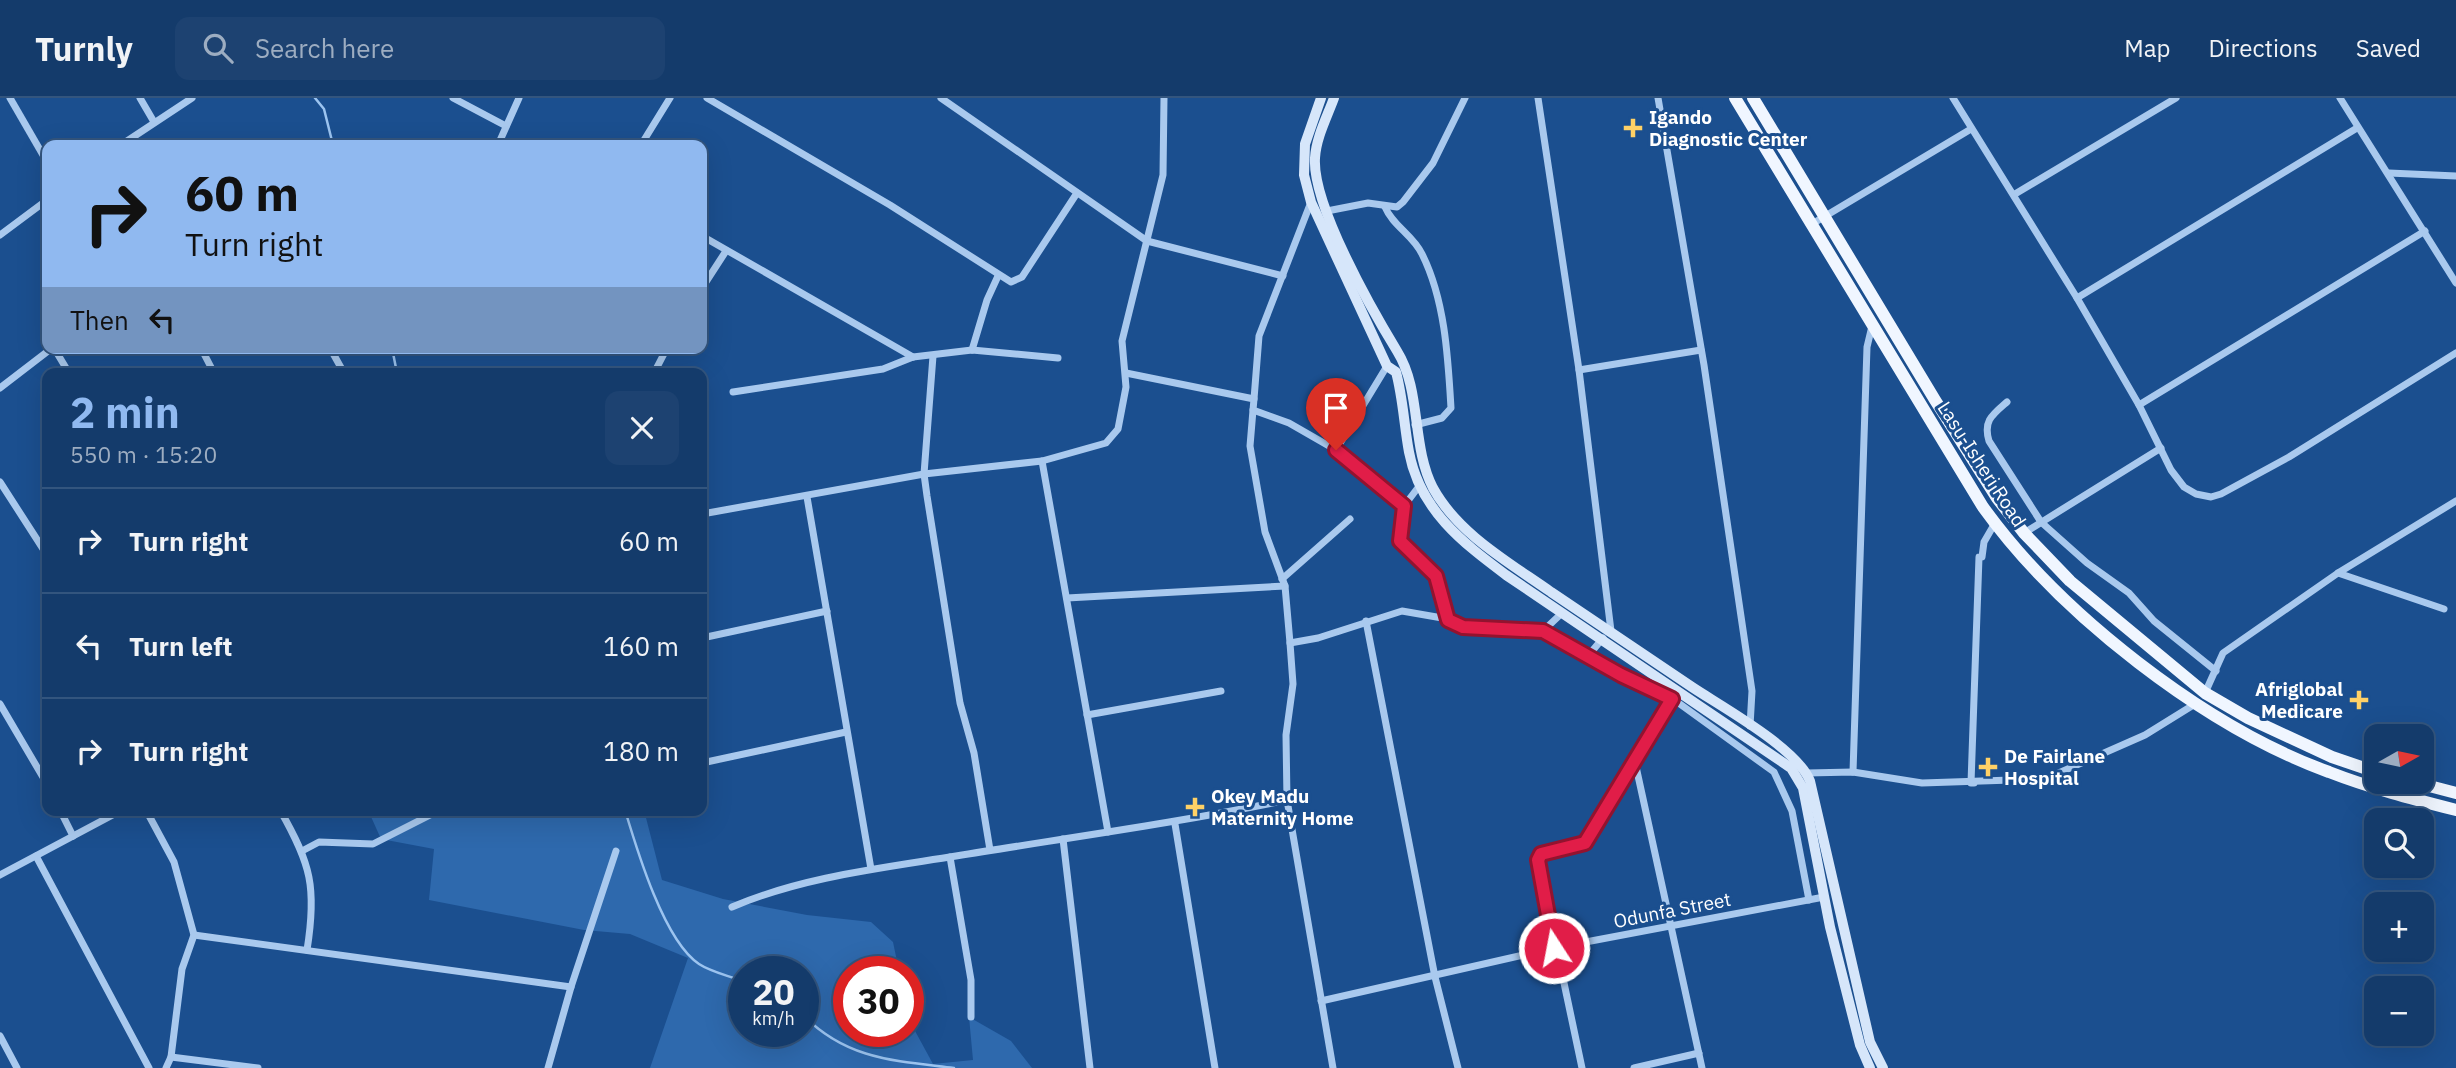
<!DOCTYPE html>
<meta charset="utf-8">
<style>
:root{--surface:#143b6b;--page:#1d4271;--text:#f1f3f6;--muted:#9dadc1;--line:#33557e;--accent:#90b9f0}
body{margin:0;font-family:"IBM Plex Sans",sans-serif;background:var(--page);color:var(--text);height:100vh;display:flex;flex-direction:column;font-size:26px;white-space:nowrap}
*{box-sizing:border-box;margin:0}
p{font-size:23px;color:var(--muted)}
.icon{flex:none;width:38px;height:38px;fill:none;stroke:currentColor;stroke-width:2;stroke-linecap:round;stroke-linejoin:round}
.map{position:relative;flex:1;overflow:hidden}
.sheet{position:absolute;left:42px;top:270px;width:665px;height:448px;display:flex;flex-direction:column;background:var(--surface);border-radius:14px;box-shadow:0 7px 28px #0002,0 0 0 2px var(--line)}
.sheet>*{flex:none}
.guide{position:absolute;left:42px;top:42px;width:665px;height:214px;border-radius:14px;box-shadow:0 7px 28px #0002,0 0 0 2px var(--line);background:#90b9f0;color:#111;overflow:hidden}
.needle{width:46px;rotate:81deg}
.fabs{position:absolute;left:2364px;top:626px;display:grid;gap:14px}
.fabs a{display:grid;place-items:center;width:70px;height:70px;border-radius:14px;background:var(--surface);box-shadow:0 7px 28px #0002,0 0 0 2px var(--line);font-size:35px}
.speed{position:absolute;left:728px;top:858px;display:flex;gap:14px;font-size:35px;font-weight:700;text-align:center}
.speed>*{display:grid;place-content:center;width:91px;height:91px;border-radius:50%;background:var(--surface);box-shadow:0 7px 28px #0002,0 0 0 2px var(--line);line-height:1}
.speed small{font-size:18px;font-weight:400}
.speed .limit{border:10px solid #d22;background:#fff;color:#111}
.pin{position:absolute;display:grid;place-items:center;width:60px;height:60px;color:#fff;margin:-72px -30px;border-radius:50% 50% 50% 0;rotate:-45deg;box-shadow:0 0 7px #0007}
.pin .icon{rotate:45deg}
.me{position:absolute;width:77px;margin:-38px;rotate:349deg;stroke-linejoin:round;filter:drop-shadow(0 0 5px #0008)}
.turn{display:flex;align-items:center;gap:24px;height:147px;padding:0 28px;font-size:32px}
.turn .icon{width:91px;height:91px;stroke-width:2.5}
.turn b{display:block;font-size:49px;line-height:60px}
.then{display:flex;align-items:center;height:66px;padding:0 28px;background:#0003;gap:14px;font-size:26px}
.round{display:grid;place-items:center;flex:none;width:74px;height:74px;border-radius:14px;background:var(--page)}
.overview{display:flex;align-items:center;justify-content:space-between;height:119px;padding:0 28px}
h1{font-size:42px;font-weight:700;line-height:52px;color:var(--accent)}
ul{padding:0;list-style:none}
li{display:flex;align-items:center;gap:21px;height:105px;padding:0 28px;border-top:2px solid var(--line)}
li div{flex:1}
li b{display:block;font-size:26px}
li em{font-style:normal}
header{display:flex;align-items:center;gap:42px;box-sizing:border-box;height:98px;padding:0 35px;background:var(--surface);border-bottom:2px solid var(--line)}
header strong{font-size:33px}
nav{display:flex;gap:38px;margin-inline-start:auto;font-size:24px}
.search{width:490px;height:63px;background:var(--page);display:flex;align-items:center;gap:18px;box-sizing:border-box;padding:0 24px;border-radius:14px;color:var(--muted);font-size:26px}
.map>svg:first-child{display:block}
</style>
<header>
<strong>Turnly</strong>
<div class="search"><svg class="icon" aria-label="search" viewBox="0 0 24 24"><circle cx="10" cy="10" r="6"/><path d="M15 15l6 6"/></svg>Search here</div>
<nav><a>Map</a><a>Directions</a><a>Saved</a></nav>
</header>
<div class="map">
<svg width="2456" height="970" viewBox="0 0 2456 970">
<rect width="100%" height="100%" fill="#1b4f8f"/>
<path fill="#2e69ad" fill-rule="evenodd" d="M368,712H644L662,782L723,801L807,817L871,824L893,844L899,873H849V933H908V920L933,966L973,962L969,919L1011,943L1032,970H650L688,860L630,836L584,832L429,802L434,751L381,741ZM744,873H803V933H744Z"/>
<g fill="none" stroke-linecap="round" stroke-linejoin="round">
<g stroke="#9cc4f0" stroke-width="2.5">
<path d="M315,0L324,11L333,47"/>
<path d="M392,250L397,275"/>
<path d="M625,712C637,752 664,843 699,866C711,874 730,878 744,884"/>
<path d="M803,917C847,962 896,963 954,970"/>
</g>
<g stroke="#a9c9ee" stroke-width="7">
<path d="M10,0L47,64"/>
<path d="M140,0L154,24"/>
<path d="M453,0L506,28"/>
<path d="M707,0L890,107L1011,184L1022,179L1077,95"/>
<path d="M941,0L1147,143L1283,178"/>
<path d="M1538,0L1579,272L1611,533"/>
<path d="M1658,0L1704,267L1752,593L1750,628"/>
<path d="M1953,0L2077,200L2139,307L2171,372L2184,389L2196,396L2211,399L2221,396L2289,359L2456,255"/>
<path d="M2340,0L2456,185"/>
<path d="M121,47L192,0"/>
<path d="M498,47L519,0"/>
<path d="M641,47L670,0"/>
<path d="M2389,75L2456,78"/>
<path d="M2015,96L2176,0"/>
<path d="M1385,109C1393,128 1413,137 1422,156C1445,202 1448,259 1451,310L1442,320L1415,327"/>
<path d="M1327,113L1368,105L1397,109L1403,104L1433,65L1465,0"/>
<path d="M1812,126L1971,31"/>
<path d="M0,137L47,102"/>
<path d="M702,138L913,259"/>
<path d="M702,190L726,153"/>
<path d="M2077,200L2357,30"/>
<path d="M54,250L69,275"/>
<path d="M201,250L214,275"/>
<path d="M330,250L344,275"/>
<path d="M972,252L987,202L998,178"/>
<path d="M933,258L924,376L927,398L960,605L974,655L990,752"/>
<path d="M1579,272L1701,252"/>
<path d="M654,275L667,250"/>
<path d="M1126,275L1254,301L1253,312L1289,325L1336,352L1404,408"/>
<path d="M0,290L52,250"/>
<path d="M733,294L883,271L913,259L972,252L1058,260"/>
<path d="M1254,301L1259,238L1311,104"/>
<path d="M2007,304C1992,317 1983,323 1989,343L2041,424L2087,465L2129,495L2154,523L2216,573"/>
<path d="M2139,307L2425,133"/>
<path d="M1253,312L1250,348L1265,434L1285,488L1290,545"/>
<path d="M1336,352L1387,268"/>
<path d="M1042,363L1108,734"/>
<path d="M0,384L47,457"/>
<path d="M1420,387L1404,408L1400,443L1436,478L1448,521"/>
<path d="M807,399L871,771"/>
<path d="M702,416L924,376L1042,363L1106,345L1118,331L1126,289L1122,243L1163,77L1164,0"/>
<path d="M2024,435L2161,350"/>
<path d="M2338,475L2444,511"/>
<path d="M1282,481L1350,421"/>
<path d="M1067,500L1285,488"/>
<path d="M1366,523L1435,879L1458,970"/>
<path d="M1543,533L1621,577L1673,601L1774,674L1792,713L1809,802"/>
<path d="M702,540L827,513"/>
<path d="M1588,558L1603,540"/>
<path d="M2205,595L2223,555L2338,475L2456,403"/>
<path d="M0,606L47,686"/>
<path d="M1087,617L1221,593"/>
<path d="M1635,664L1702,970"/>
<path d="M702,665L846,634"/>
<path d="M1853,674L1867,249L1872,228"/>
<path d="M1807,675L1853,674L1922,685L2045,681L2145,637L2195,606"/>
<path d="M1974,685H1971L1979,459H1982L1984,444L1995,425"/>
<path d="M60,712L73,738"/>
<path d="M146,712L174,764L194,837L182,871L171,959L166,970"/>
<path d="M280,712C311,766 317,790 307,852"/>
<path d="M1175,726L1215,970"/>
<path d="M1063,741L1090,970"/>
<path d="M302,753L319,744L373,746L440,712"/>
<path d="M36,758L149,970"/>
<path d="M950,759L971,882V919"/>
<path d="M0,777L122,712"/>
<path d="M732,809C802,779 882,770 956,758C1066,740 1177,725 1287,702"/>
<path d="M194,837L571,889"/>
<path d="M1321,903L1554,850L1824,799"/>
<path d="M0,938L17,970"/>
<path d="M171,959L258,970"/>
<path d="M548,970L571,889L616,753"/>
<path d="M1333,970L1287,702L1286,637L1293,586L1290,545L1318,540L1402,513L1448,521L1463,529L1543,533L1562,515"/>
<path d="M1582,970L1538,762L1541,756L1585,745L1677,593"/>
<path d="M1634,970L1699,955"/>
</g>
<g stroke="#d6e6fa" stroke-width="10">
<path d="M1321,0L1305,46L1304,77L1311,104L1387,268L1396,274C1403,300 1404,327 1409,354C1420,412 1462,444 1506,477L1791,670L1803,690L1830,829L1860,947L1870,970"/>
<path d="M1334,0C1327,19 1316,40 1315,60C1312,107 1372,212 1397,253C1422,293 1411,347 1433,390C1458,436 1510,465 1551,494C1598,526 1645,557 1692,589C1722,609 1797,650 1810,683L1870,944L1883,970"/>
</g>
<g stroke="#f0f6ff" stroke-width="12">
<path d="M1735,0L1983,409C2060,516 2205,629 2329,674C2370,690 2413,701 2456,712"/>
<path d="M1753,0L1935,302L1997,400L2024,435L2070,483L2205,595L2248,620L2332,659L2376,674"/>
<path d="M2414,684L2456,695"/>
</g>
</g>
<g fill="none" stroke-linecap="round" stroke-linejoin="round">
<defs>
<path id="route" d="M1336,352L1404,408L1400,443L1436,478L1448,522L1463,529L1543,533L1621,577L1672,601L1585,745L1541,756L1538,762L1554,850"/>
</defs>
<use href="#route" stroke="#92132f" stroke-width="18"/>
<use href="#route" stroke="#e11d48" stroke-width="12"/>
</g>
<g fill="#ffd166" stroke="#1b4f8f" stroke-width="2.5">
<path d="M1629.5 19.5h7v7h7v7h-7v7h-7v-7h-7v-7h7z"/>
<path d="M2355.5 591.5h7v7h7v7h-7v7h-7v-7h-7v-7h7z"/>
<path d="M1984.5 658.5h7v7h7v7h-7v7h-7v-7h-7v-7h7z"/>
<path d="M1191.5 698.5h7v7h7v7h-7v7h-7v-7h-7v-7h7z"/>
</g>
<g text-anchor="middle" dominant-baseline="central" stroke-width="6" stroke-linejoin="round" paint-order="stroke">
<g font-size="19" font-weight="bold" fill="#fff" stroke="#1b4f8f" text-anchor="start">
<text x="1649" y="19">Igando<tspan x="1649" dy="22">Diagnostic Center</tspan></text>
<text x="2343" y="591" text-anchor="end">Afriglobal<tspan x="2343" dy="22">Medicare</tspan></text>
<text x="2004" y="658">De Fairlane<tspan x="2004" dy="22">Hospital</tspan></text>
<text x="1211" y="698">Okey Madu<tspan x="1211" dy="22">Maternity Home</tspan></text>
</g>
<g font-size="19" fill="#fff" stroke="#1b4f8f">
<text transform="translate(1982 366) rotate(57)">Lasu-Isheri Road</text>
<text transform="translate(1672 812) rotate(-11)">Odunfa Street</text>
</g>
</g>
</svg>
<div class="fabs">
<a><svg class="needle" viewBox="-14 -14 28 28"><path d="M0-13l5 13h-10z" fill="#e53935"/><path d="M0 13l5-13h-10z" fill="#9dadc1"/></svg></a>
<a><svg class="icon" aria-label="search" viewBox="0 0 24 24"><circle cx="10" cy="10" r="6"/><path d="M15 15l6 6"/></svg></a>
<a>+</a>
<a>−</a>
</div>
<div class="speed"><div>20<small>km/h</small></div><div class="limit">30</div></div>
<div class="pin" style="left:1336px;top:352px;background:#d93025"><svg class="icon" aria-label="arrive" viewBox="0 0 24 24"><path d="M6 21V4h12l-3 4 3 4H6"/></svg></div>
<svg class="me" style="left:1554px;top:850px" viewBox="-20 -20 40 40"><circle r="17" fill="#e11d48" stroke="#fff" stroke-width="3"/><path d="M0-11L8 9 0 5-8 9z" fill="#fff"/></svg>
<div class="guide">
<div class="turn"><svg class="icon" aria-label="right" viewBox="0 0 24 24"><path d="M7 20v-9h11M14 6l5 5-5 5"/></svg><div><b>60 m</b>Turn right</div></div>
<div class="then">Then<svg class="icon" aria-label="left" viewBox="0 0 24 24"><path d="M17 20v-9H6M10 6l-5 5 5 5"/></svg></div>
</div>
<section class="sheet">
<div class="overview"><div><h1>2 min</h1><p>550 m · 15:20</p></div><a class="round"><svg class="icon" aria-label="close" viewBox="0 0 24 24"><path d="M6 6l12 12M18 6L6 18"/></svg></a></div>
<ul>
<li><svg class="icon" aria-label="right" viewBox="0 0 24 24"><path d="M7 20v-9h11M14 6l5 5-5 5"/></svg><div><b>Turn right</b></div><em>60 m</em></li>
<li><svg class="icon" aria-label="left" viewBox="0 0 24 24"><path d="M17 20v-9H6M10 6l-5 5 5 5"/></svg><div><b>Turn left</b></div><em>160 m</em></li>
<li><svg class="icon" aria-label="right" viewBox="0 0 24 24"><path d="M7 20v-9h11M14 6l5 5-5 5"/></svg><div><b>Turn right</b></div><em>180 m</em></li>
</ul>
</section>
</div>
